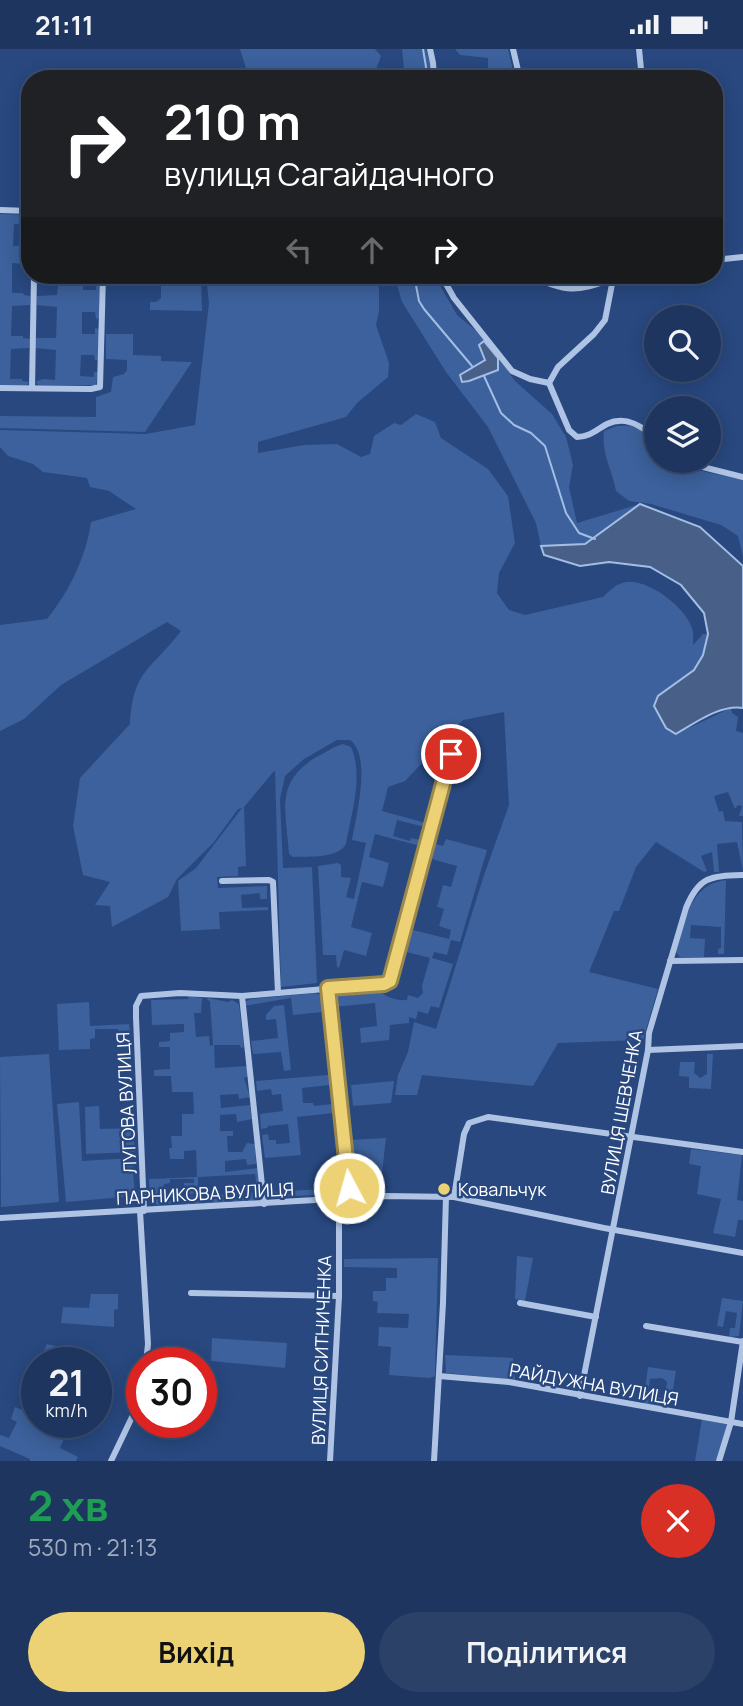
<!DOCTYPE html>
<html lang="uk">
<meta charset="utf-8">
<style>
:root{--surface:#1e365f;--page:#2b4168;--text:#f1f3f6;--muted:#a1abbd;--line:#3c5074;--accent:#edd275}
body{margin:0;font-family:Manrope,sans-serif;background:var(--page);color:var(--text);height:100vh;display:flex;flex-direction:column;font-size:26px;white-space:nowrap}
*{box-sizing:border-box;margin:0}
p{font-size:23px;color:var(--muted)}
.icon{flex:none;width:38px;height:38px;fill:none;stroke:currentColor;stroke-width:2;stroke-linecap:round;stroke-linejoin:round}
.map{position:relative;height:1412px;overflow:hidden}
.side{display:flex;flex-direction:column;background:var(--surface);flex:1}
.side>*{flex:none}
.guide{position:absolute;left:21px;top:21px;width:702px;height:214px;border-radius:28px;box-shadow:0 4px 18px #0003,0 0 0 2px var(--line);background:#202124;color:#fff;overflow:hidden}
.tools{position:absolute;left:644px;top:256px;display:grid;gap:14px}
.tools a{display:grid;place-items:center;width:77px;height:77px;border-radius:50%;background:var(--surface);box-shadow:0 4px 18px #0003,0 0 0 2px var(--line);font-size:35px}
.speed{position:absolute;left:21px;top:1298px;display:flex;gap:14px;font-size:35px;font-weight:700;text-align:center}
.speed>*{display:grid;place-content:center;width:91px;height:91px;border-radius:50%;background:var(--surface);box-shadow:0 4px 18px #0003,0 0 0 2px var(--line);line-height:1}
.speed small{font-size:18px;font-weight:400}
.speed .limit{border:10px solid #d22;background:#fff;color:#111}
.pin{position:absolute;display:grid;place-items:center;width:60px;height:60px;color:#fff;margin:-30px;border:4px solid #fff;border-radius:50%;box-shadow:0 2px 7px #0007}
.me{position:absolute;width:77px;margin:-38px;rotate:354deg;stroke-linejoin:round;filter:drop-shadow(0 0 5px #0008)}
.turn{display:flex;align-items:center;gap:24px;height:147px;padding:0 28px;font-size:32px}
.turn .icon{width:91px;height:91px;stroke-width:2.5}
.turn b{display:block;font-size:49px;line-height:60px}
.lanes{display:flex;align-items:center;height:66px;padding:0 28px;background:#0003;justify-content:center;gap:35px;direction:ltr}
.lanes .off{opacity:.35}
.round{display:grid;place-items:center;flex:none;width:74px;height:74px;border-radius:37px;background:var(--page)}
.overview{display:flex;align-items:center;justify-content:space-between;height:119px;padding:0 28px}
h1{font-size:42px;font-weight:700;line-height:52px;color:#1e9e55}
.primary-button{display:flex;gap:14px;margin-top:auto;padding:14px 28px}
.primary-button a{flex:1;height:80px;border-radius:42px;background:var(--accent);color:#111;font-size:28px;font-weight:700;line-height:80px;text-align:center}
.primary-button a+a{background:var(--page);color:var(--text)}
.status{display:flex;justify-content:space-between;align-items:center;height:49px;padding:0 35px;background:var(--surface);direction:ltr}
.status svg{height:19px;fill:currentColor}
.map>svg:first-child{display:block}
</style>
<div class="status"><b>21:11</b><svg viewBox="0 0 49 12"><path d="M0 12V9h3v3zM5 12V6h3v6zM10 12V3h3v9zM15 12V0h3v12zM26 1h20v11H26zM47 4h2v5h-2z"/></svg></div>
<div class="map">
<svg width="743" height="1412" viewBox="0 0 743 1412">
<rect width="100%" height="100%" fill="#28487f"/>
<g fill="#3c619c">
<path d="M240,0H375L381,7L374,26L369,30H247V22Z"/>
<path d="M402,0H426L430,14L429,30H405Z"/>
<path d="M455,0H508L515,30H488V9L460,6Z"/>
<path d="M0,165L30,166V176L14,175L13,197L30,196V213L24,212V215L12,214V244H23L24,246L30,247V256L12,257L11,287H23V289L30,290L29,299L11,300L10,330H22V332L29,333L27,336H0Z"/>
<path d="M59,226H83V241H96V235L100,238L99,269L96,270L95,263H82V285H95V279L100,280L99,311H95L94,306H81L80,327L94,328V323H98L96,336H39L35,333L43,330L55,331L56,301L35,299L36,289H56L57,258L37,256V247L57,246Z"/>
<path d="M151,226H201L202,262L150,261V253H156L161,249V230Z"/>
<path d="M206,226H375L379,240V262L376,276L389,314L388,328L357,354L346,368L258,393V404L304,396L337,395L361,408L370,405L374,387L394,374L401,376L416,365L435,373L441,389L488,420L508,447L515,494L499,524L497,544L509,561L525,566L603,548C609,542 617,534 626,533C649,530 685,558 692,579C694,584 693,590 693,596L703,585H708L703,606L694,621L676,685L731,659L732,664L738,668L736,682L743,684V767H739L742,757L738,756L735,760L728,743L714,747L719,763L723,762L725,772L742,773L743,822L737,793L717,795L719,823H714L712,803L701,807L707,822L704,823L656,793L636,818L619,862H614L589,923L658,940L643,991L558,994L533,1037L422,1026L417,1046H395L398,1026L408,1003L414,973L436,980L484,826L509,756L504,663L463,671L405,732L388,738L382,762L426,774L425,778L397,771L393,787L410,792L411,789L421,791L420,797L375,785L369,808L389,814L383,838L362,833L351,878L372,884L366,907L344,901L339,919L337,918L336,906H323L318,817L338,814L341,816V828L351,829L346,848L354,850L366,794L352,791C356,767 372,707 350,691H337L304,710L285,727L280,750L283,819L312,818L317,934L281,938L275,721L244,758L246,817L238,818V827L217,828L218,839L267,837V850H260V844L241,846L242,859L268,858V861L219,863L220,880L181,882L178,832L196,819L242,759L238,760L214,793L177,830L168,848L112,878L110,857L95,856L110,833L83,826L73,777L80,729L130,675C133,621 151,621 181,582L167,573L61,636L24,670L0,682V576L47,570C69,543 86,508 91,473L136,460L109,442L90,438L87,429L43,423L33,415L8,407L0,398V381L146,385L195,376L209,254Z"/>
<path d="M394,226H434L457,266L485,289L515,332L552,365L566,388L573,416L569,438L577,474L640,455L585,495L541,497L536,474L488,378L446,323L402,253Z"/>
<path d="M106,285H133V306L161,307V312L192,313L145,383L0,379V367L96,368V348L111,343L113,328L124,325L127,321V311L106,310Z"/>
<path d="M617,377C621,377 630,376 635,378C648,383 656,398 656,411H666L679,417L743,431V507L738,487L721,476L651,455L629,452L616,442C612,420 601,405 604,382Z"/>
<path d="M343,695L351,698C364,726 351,766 346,795C338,810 309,807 293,808L289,805C286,761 274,733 318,707C327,703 334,697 343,695Z"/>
<path d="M446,790L487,801L460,893L451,891L447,906L434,903L432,909L453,915L439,959L431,957L428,965L418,962L416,970L409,968V974L390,976L389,991L361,994L360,979L377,977L375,954L333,958V947L340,941L378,938C382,948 397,952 407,951L408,946L418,949L423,944L422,937L430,909L403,902L409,880L449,890L451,881L439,877L444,860L437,858L443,836L451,838L457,817L428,809L432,794L443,797Z"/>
<path d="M726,831L724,905H718V900L721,899V878L691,876L690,889L705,890L704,908H680L676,903C685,873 689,835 726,831Z"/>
<path d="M315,944L324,948L328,975H324L322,963L293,966L291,949L244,957L246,952L251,950Z"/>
<path d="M189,947L202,949L201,964H194L196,988L209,987L210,997L213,996L210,952L207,951L208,949L228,953L232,951L239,955L244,998L241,999L240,996H214L215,1019L247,1017L248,1027L244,1029L250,1048L239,1050L238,1045L220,1046L221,1059L250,1056L252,1070L237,1073L236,1065L220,1066V1082H233V1087H227L228,1103H242L247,1094L255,1095L256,1115L247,1116L246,1110L225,1112V1123L257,1119L259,1137L257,1139L255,1125L198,1128V1144L189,1145L184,1140V1134H194V1130H170V1134L164,1135L162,1143H177V1154L153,1156L150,1150L149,1130L197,1128L196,1101L184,1102V1110H170L169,1099H172L171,1087H182V1065H194L193,1043H172L171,1027H154V1021L170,1020V998H159V993L170,992V984L184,983V975L152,976L151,951L188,950Z"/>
<path d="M89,953L90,977L129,975L130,982L119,983L118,980H95V989L90,990V1000L59,1001L57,955Z"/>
<path d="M284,956L291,1021L284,1022L281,1003L253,1005L251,992L278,989L276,970L266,971V966L274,957Z"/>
<path d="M49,1005L59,1153L1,1158L0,1008Z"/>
<path d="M707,1005H713L711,1040L689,1039V1028L679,1027L680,1013H695L694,1024L700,1029L707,1025Z"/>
<path d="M328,1016H332L336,1047L331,1048L330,1036L302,1039L303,1054H313L314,1057L332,1055V1052H337L340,1081H335L333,1064L297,1068L301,1106L265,1109L262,1086L268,1085L269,1091H276V1095L290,1094L288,1075L268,1077L267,1079L261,1080L260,1065L283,1062L281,1045L272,1046L271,1040L257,1042L256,1032L328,1026Z"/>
<path d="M394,1032L391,1054L353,1057L351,1036Z"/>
<path d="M79,1053L82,1112L132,1109L135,1147L66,1153L57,1055Z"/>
<path d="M99,1057L100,1080L133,1079L135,1103L86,1105L85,1058Z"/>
<path d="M386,1089L380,1141L355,1143L352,1138L348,1091Z"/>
<path d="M691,1100L742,1106L737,1151L743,1152V1171H738L735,1188L713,1184L721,1150L697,1145L701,1117L689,1115Z"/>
<path d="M345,1128L346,1140L341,1145L269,1148V1143L340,1139V1129Z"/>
<path d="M257,1143L260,1145L258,1151L186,1155L183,1153L182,1148Z"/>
<path d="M517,1207L533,1209L525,1252L515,1250Z"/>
<path d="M438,1209L435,1327L430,1329L389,1326L391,1298L378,1297L379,1278L408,1279L409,1265L377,1264L378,1253L373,1252V1242H386V1229H397V1219L344,1218V1210Z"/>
<path d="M91,1245H118V1260L114,1261V1278L61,1274L63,1258L89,1259Z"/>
<path d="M722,1249L743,1252L739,1287L729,1288L730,1279H735L737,1264L726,1262L723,1278L717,1277Z"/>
<path d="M212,1289L287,1294L285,1319L211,1312Z"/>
<path d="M47,1295L85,1304L82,1314H38Z"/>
<path d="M445,1306L513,1309L515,1331L446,1324Z"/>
<path d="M648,1318L676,1322L672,1346L665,1345L667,1333L662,1329L650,1330L648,1347L663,1349L661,1358L643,1355Z"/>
<path d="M15,1358L37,1367V1374H49L67,1383L60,1399L78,1408L76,1412H30V1410L0,1397V1386L9,1389L17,1373L11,1370Z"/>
<path d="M702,1370L726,1375L727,1377L716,1412H695Z"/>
</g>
<g fill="#486087" stroke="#a3bee5" stroke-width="2">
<path d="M484,292L498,309V321L469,332L462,333L460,326L485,311L479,296Z"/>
<path d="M640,455L700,478L743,517V659C721,655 695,674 676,685L666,679L654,657L658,647L694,621L703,606L708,585L704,564L681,536L650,518L609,513L580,517L544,506L541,497L585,495Z"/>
</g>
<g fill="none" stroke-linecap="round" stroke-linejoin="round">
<g stroke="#a3bee5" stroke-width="2">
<path d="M423,0L426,18L424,30"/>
<path d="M414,226L419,252L424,260L472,317"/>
<path d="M484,327L501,364L514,376L531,384L545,397L566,464L579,484L595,490"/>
</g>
<g stroke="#afc4e5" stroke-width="6">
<path d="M430,0L433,14L434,30"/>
<path d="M513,0L520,30"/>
<path d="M639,0L642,30"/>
<path d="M0,161L30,162"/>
<path d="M714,211L743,208"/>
<path d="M441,226L454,249L512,322L530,330L549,334"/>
<path d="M530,226C575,249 583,238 628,226"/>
<path d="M549,334L569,381L577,388C590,388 597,380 607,375C626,366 644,378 656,391"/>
<path d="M549,334L558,318L594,285L605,271L613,230"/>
<path d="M0,339L91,340L100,338L103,226"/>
<path d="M32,339L34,226"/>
<path d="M675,411L743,428"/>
<path d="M222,832L269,831L273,833L278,944"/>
<path d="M670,912L743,911"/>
<path d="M328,939L350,1149"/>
<path d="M242,947L264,1155"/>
<path d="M648,1001L743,997"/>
<path d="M454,1148L464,1085L469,1074L488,1068L743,1103"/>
<path d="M140,1162L148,1295L146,1314"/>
<path d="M144,1162L136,968V957L141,947L180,944L242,947L384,935L390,932L451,705"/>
<path d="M0,1169L385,1147L454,1148L604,1179L743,1204"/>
<path d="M191,1244L339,1247"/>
<path d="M520,1254L596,1268"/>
<path d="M646,1277L743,1293"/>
<path d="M439,1327L509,1333L743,1375"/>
<path d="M580,1347L648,1001L649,984L686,859C699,827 711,827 743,826"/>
<path d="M111,1412L133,1366L142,1337"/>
<path d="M330,1412L339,1247V1150"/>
<path d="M434,1412L443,1254L446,1147"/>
<path d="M719,1412L731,1373L743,1292"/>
</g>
</g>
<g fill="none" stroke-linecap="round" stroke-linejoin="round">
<defs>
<path id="route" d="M349,1139L328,939L384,935L390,932L451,705"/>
</defs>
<use href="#route" stroke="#9a884c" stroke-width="18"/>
<use href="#route" stroke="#edd275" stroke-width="12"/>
</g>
<circle fill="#edd275" stroke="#28487f" stroke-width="2.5" cx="444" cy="1140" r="7"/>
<g text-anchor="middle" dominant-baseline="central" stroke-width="5" stroke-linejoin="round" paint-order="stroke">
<g font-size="18" fill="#fff" stroke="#28487f">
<text transform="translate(126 1054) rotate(-93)">ЛУГОВА ВУЛИЦЯ</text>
<text transform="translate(621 1063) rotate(-80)">ВУЛИЦЯ ШЕВЧЕНКА</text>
<text transform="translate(205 1144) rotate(-3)">ПАРНИКОВА ВУЛИЦЯ</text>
<text transform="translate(321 1301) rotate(-88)">ВУЛИЦЯ СИТНИЧЕНКА</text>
<text transform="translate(594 1335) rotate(10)">РАЙДУЖНА ВУЛИЦЯ</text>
</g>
<g font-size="18" fill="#fff" stroke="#28487f" text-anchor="start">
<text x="458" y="1140">Ковальчук</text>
</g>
</g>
</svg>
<div class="tools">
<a><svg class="icon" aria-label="search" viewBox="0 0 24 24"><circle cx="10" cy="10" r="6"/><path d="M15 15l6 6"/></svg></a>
<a><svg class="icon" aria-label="layers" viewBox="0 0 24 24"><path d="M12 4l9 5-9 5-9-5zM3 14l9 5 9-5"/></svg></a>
</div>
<div class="speed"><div>21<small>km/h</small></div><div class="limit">30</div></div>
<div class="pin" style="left:451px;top:705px;background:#d93025"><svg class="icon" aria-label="arrive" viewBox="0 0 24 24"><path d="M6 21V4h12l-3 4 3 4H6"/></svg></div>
<svg class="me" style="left:349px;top:1139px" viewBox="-20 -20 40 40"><circle r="17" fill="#edd275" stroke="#fff" stroke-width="3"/><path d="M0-11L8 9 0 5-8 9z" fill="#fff"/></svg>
<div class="guide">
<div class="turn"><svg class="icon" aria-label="right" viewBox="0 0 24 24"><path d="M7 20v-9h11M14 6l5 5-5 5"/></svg><div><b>210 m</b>вулиця Сагайдачного</div></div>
<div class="lanes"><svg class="icon off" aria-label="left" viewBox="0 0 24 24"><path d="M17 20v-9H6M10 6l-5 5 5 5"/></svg><svg class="icon off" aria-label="ahead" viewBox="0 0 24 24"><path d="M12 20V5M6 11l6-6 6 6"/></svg><svg class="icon" aria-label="right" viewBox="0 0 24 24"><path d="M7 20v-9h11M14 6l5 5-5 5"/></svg></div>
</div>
</div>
<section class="side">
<div class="overview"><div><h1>2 хв</h1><p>530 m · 21:13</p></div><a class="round" style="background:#d93025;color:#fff"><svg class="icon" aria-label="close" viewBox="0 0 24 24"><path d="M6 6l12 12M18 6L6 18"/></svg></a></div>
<div class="primary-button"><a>Вихід</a><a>Поділитися</a></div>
</section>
